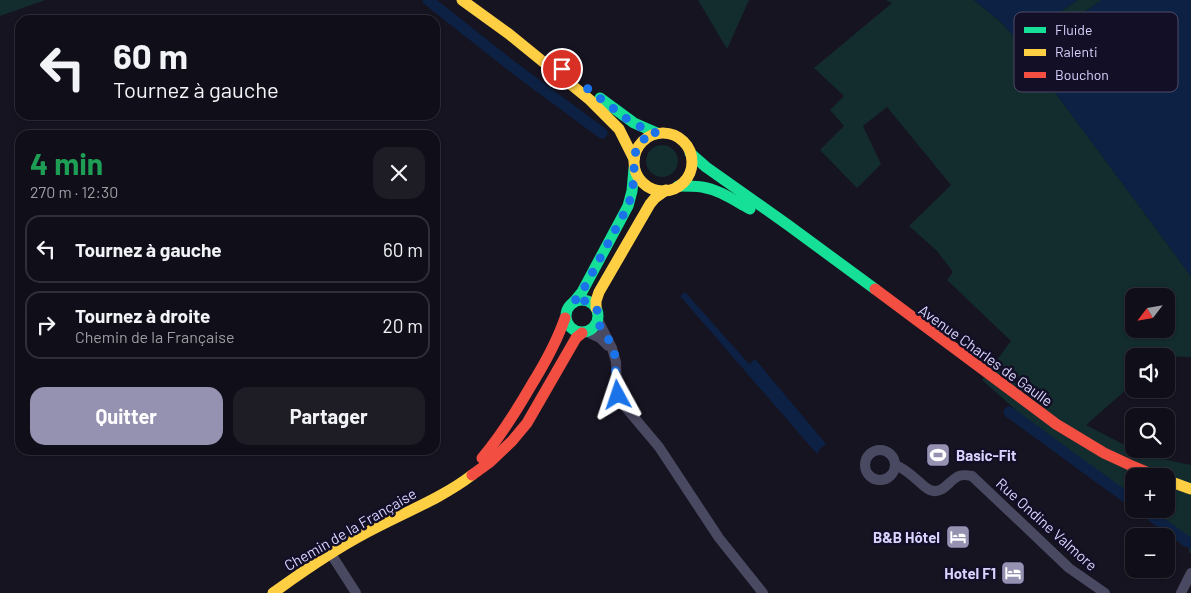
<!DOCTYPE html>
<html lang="fr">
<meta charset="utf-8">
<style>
:root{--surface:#100f19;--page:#1e1d26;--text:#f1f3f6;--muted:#9c9ca2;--line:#302f38;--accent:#9591b1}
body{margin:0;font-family:Barlow,sans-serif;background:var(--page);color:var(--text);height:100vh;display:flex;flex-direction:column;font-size:19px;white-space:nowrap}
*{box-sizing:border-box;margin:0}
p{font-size:16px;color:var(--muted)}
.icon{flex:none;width:28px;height:28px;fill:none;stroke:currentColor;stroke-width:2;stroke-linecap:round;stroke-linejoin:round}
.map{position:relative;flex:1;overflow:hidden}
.panel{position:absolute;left:15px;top:130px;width:425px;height:325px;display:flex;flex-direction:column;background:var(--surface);border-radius:15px;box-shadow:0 1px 4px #0004,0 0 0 1px var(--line)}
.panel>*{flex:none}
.top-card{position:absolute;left:15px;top:15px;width:425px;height:105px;border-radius:15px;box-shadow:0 1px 4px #0004,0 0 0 1px var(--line);background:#100f19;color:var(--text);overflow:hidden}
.needle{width:32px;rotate:239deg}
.controls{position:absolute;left:1125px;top:288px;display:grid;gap:10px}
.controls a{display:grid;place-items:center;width:50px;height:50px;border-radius:10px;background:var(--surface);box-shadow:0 1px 4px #0004,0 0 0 1px var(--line);font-size:25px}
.pin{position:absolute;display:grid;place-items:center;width:42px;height:42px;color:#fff;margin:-21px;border:2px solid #fff;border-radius:50%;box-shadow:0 1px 5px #0007}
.me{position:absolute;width:55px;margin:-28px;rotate:355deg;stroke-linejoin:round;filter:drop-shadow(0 0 4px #0008)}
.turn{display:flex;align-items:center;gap:18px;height:105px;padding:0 15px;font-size:22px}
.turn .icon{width:65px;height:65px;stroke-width:2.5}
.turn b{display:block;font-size:35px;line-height:42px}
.round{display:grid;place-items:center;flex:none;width:52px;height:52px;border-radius:15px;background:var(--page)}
.overview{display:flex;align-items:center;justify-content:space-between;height:85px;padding:0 15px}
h1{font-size:30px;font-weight:700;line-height:38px;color:#1e9e55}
.button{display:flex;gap:10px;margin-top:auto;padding:10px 15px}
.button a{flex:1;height:58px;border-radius:15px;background:var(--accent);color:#fff;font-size:20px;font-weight:700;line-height:58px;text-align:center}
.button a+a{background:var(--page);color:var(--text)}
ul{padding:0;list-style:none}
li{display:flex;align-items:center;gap:15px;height:68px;margin:0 10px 8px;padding:0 5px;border:2px solid var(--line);border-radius:15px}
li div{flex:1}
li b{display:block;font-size:19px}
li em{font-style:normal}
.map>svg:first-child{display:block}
</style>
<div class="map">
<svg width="1191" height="593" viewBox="0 0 1191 593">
<rect width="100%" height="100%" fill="#161421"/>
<g fill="#132c2d" fill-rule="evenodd">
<path d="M0,0H45L0,16Z"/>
<path d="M698,0H749L727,49Z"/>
<path d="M886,0H974L1002,23L1017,40L1078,0H1102L1025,52L1191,276V357L1134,356V383L1086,425C1109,437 1132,450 1157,457C1168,460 1180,463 1191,465V553H1189L1190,539L1149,509H1166V476H1134V498L1032,424L982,380L1011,341L947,280L953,272L937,251L909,226L951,185L887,107L863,126L881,164L857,188L820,150L844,126L830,110L844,96L814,68L892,3ZM1134,296H1166V329H1134Z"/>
<circle cx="662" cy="161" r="16"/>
</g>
<g fill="#0d2144">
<path d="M974,0H1078L1017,40L1002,23Z"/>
<path d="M1102,0H1191V276L1025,52Z"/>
<path d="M685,292L749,364L755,359L826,444L820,449L817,454L680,296Z"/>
</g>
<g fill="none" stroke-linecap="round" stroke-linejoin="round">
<g stroke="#0d2144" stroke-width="11">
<path d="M428,0L514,68L602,133"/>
<path d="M1009,412L1134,503"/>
<path d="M1142,509L1188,542L1191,543"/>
</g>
<g stroke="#4a4962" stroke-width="10">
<path d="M598,320L612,348L616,362L617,391L622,403L659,447L719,538L763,593"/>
<path d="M587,332L600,338L608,346"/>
<circle cx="880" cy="465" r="15"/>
<path d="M895,465C904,468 910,474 917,480C921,483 925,488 930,490C942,495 948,482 957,477C961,474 967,475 972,476L1069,568L1105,593"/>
<path d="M331,554L356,593"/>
<path d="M1181,593L1191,573"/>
</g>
<g stroke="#16e098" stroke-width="11">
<path d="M600,98L634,123L657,133"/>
<path d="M690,153L706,167L788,225L875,289"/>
<path d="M678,186C686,186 694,186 702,187C720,190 735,201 750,209"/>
<circle cx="582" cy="316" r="16"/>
<path d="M573,303L582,292L628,206L632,191L634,168"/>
</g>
<g stroke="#ffcf43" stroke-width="11">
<path d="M462,0L509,34L590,100L619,129L634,159"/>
<circle cx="663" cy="162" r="29"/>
<path d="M596,308V301L599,292L650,204L655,198L666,190"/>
<path d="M1166,480L1191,489"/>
<path d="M273,593C302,572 332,551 364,534C398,515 441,499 472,475"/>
</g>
<g stroke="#f24e42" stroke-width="11">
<path d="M875,289L1056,424L1104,453L1130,465L1156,476"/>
<path d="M482,458C502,435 517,410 532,384C545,363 557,341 565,318"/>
<path d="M472,475L490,462L512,441L527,423L576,338L582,333"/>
</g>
</g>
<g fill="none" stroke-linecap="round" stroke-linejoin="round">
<path stroke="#1a73e8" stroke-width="9" stroke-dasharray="0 16.2" d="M562,69L627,119L646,130L657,133C636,139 634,151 634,170C634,182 632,195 628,206L582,292L573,303C582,298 595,301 598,313C598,315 597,318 598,320C599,329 610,339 613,348C618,364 613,380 618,395"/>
</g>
<defs>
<symbol id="stadium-square" viewBox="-11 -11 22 22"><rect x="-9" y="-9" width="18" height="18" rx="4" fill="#9591b1" stroke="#130f26"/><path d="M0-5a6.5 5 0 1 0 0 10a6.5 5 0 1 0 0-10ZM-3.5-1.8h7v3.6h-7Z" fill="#fff"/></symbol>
<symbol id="hotel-square" viewBox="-11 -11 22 22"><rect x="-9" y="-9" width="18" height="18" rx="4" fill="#9591b1" stroke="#130f26"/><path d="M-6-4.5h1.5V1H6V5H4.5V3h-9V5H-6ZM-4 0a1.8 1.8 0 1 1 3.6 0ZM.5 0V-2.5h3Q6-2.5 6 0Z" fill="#fff"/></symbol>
</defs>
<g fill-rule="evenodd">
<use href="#stadium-square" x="924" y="441" width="28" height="28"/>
<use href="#hotel-square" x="944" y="523" width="28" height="28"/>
<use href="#hotel-square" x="999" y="559" width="28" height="28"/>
</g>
<g text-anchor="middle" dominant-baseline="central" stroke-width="5" stroke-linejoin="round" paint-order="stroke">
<g font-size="15" fill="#d9d4ff" stroke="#130f26">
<text transform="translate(986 355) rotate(36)">Avenue Charles de Gaulle</text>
<text transform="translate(1047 524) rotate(42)">Rue Ondine Valmore</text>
<text transform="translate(350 529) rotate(-30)">Chemin de la Française</text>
</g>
<g font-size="15" font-weight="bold" fill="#d9d4ff" stroke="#130f26" text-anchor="end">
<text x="956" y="455" text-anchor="start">Basic-Fit</text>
<text x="940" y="537">B&amp;B Hôtel</text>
<text x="996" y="573">Hotel F1</text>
</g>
</g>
<rect x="1014" y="12" width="164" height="80" rx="8" fill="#130f26" stroke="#4e4a67" stroke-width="1"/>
<rect x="1024" y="27" width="22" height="6" fill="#16e098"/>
<rect x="1024" y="49" width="22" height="7" fill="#ffcf43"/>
<rect x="1024" y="72" width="22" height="6" fill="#f24e42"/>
<g font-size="14" fill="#d9d4ff">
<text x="1055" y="35">Fluide</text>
<text x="1055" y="57">Ralenti</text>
<text x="1055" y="80">Bouchon</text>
</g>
</svg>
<div class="controls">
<a><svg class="needle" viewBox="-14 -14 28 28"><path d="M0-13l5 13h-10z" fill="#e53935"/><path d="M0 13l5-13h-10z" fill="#9c9ca2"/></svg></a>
<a><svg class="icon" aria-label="sound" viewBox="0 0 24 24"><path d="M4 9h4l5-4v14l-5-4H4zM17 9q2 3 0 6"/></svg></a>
<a><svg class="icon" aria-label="search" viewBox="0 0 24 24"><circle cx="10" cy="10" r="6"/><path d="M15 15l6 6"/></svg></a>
<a>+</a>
<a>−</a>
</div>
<div class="pin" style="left:562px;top:69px;background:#d93025"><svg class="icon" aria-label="arrive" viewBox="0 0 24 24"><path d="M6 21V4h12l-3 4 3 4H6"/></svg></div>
<svg class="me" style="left:618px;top:395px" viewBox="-20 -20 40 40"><path d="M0-17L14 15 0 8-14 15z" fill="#1a73e8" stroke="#fff" stroke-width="4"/></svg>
<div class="top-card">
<div class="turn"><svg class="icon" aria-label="left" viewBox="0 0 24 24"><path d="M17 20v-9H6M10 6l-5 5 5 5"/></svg><div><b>60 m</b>Tournez à gauche</div></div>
</div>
<section class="panel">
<div class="overview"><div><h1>4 min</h1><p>270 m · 12:30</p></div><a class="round"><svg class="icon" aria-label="close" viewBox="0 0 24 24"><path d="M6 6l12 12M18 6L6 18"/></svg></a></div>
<ul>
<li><svg class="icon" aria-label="left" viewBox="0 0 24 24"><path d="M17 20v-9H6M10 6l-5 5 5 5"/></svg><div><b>Tournez à gauche</b></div><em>60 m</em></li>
<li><svg class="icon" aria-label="right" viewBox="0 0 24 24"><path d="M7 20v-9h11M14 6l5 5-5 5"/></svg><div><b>Tournez à droite</b><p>Chemin de la Française</p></div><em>20 m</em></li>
</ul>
<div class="button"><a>Quitter</a><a>Partager</a></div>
</section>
</div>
